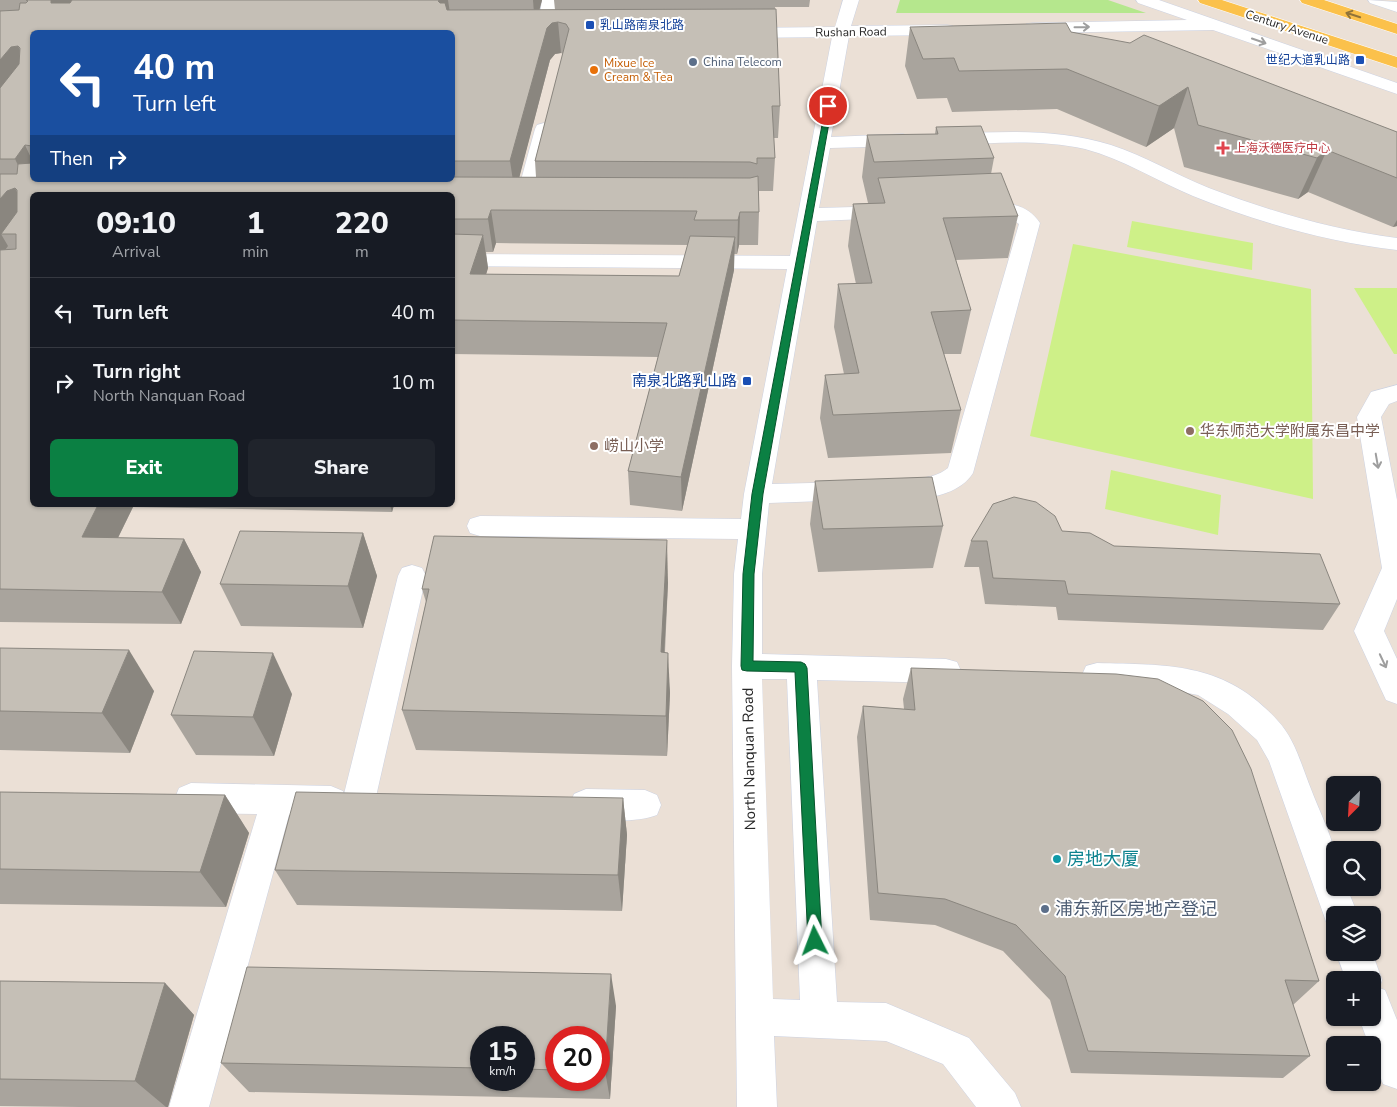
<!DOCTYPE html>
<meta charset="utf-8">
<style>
:root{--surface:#171b24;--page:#20242c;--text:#f1f3f6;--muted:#9ea1a6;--line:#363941;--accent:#0b8043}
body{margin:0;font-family:"Nunito Sans","Noto Sans SC",sans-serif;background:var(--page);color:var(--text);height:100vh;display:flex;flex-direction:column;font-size:19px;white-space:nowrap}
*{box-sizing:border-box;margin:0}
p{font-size:16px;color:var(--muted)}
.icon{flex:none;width:28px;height:28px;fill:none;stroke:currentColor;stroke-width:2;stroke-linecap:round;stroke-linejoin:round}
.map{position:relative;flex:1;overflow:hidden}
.drawer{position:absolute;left:30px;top:192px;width:425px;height:315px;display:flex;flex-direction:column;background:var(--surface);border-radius:8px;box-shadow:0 1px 4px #0004}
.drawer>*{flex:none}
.hud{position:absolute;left:30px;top:30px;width:425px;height:152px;border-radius:8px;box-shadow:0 1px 4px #0004;background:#1a4fa0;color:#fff;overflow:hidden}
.needle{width:32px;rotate:204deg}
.tools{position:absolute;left:1326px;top:776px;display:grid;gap:10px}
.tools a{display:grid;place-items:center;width:55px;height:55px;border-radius:8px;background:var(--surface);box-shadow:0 1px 4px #0004;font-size:25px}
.speed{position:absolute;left:470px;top:1026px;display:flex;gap:10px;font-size:25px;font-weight:700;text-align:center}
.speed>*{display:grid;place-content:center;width:65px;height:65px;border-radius:50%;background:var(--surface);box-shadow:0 1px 4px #0004;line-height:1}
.speed small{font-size:12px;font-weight:400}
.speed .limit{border:8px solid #d22;background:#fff;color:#111}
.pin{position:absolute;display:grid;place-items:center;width:42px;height:42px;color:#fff;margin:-21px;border:2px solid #fff;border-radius:50%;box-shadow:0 1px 5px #0007}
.me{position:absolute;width:55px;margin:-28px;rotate:357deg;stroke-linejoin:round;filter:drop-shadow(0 0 4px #0008)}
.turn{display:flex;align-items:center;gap:18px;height:105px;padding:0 20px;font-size:22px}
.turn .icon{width:65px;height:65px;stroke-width:2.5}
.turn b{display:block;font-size:35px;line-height:42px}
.then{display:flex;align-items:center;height:48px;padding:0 20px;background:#0003;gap:10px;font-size:19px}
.eta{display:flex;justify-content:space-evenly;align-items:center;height:85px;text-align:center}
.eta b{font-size:30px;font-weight:800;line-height:35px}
.button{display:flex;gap:10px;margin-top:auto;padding:10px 20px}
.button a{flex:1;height:58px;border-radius:8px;background:var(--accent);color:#fff;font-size:20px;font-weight:800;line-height:58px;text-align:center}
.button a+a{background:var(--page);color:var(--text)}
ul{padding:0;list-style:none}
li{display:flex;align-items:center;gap:15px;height:70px;padding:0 20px;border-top:1px solid var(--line)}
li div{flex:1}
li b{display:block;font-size:19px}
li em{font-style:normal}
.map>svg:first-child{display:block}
</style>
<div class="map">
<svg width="1397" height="1107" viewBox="0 0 1397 1107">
<rect width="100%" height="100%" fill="#ebe0d6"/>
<path fill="#b5e78d" d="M900,0H1108L1146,13H896Z"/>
<g fill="#cef088">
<path d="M1132,221L1253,243L1252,270L1127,247Z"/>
<path d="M1073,244L1311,289L1313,499L1030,436Z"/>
<path d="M1354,288H1397V354H1394Z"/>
<path d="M1111,470L1221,495L1218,535L1105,509Z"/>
</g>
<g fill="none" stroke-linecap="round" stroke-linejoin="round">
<defs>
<g id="minor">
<path d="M542,0H558L553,34L551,38H539L537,34Z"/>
<path d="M843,0H859L851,26L947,25L953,26L955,30L953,34L947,35L849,36L831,137L903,134L910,136L912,140L910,144L903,146L830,148L819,208L889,206L896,208L899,212L896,216L889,218L817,221L772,484L850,482L859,484L863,491L859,498L850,500L769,503L762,574V654L946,659L957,662L961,671L957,680L946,683L817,680L837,1002L886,1003L969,1038L1015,1093L1021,1107H976L943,1064L886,1041L774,1036L777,1107H737L732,666L734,574L738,539L480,536L470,533L467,526L470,519L480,516L741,519L744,494L787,269L452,266V254L790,256L832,37L740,38L734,37L732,33L734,29L740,28L835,27ZM762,679H787L800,1000L773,999Z"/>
<path d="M1136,0H1159L1397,83V94L1213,30L1032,33L1026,32L1024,28L1026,24L1032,23L1187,20L1138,3Z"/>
<path d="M1368,0L1397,2V12L1370,3Z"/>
<path d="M544,123L551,125L553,129L535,202L532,206L525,208L518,206L515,202L535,129L537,125Z"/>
<path d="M1013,132C1047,132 1079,135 1111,145C1145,156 1176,175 1209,188C1269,211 1333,230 1397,238V250C1328,242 1257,222 1193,196C1157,181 1123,159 1085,149C1041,139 994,143 949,145L942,143L940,139L942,135L949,133Z"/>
<path d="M980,202C1003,202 1026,202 1040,223L973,473C958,498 912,503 887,496L883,489L887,482C908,476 929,483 948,468L1019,224L1006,215L973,212L970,208L973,204Z"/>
<path d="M1397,385V401L1389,404L1381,417L1397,500V599L1384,631L1397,659V704L1386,700L1354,631L1382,568L1357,417L1371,392Z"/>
<path d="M412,565L422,568L426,576L375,801L371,811L359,816L347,811L345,806L343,811L331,816L289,815L209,1107H169L257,814L191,813L179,808L175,798L179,788L191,783L331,786L343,791L344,794L398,576L402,568Z"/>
<path d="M1097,663C1170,665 1225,662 1278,721C1295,739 1302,767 1311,789C1319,810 1330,832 1335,853C1337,864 1335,877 1335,888H1347L1358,915H1335V930L1328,927L1269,761L1257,740L1228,714L1198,695L1167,689L1097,687L1086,684L1082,675L1086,666Z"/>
<path d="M586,789L645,790L657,795L661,805L657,815C636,823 595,822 574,814L570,804L574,794Z"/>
<path d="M1336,952H1372L1382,980L1379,988L1385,990L1397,1020V1089L1383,1084L1372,1055V1045H1369L1359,1018H1372V980H1346Z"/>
</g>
<g id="major">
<path d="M1198,0H1222L1397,57V68L1200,3Z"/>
<path d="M1300,0H1324L1397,24V34L1302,3Z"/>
</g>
</defs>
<use href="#minor" stroke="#ccd2e2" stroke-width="1"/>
<use href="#major" stroke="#fff" stroke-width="1"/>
<use href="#minor" fill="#fff" fill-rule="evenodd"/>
<use href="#major" fill="#fbc14b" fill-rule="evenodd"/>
</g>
<g fill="#a9a49d" fill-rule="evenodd">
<path d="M0,0H542L539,10H555L554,0H810L809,7H775L780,106L778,138H773L775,158L773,191H758L759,212L758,245H739L737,254H734V270L682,511L630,505L628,471L658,357L452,354V195L32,505H394L392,512L133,507L118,538L184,539L201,572L181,624L0,622ZM32,32H452V180H32ZM561,53L563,54L535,161L536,177H519L550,60L555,54ZM496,243L688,245L679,276L486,274L488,268L486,252H493Z"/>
<path d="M910,27L1071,32L1397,132V226L1393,227L1308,192L1298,199L1184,167L1174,128L1146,147L1057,109L952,112L947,98L917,99L905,66Z"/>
<path d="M936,127L994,158L991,174L1018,216L1008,258L956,260L971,310L961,354H944L961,410L951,453L828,458L820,418L825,375L844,374L834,327L838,284H856L848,246L853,204L868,203L862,177L867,135L935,134Z"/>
<path d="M815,481L943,526L933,568L818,572L810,524Z"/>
<path d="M1062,531L1114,546L1340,604L1323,630L1058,620L1056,607L985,604L979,567H964L971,541Z"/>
<path d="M363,533L377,576L363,628L241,626L220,584Z"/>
<path d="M668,583L665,652L670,693L667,756L416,750L402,710L426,602L422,589Z"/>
<path d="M0,648L154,691L130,753L0,750Z"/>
<path d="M911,668L1319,981L1293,1005L1310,1056L1283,1078L1071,1073L1050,1000L1003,951L935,925L870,920L857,737L863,706L904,709L903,699Z"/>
<path d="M292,694L274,756L196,755L171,715Z"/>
<path d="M0,792L225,795L249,833L226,907L0,904Z"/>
<path d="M623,798L627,835L622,911L297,905L275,870Z"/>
<path d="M0,981L165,983L194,1015L168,1107H79L0,1106Z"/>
<path d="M616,1006L610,1099L249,1092L221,1063ZM481,1038H524V1080H481ZM556,1038H599V1080H556Z"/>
</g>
<g fill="#8a867f">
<path d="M51,0H89L64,31L51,3Z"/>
<path d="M440,0H448L452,27L438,1Z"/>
<path d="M533,0H542L535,27Z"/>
<path d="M558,22L561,53L555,54L550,60L515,194L510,161L547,28L552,23Z"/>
<path d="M18,46L32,77L0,109V60L11,47Z"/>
<path d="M1188,87L1174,128L1146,147L1159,106Z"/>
<path d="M25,145L32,160V180L31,192L15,159Z"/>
<path d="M1327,150L1308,192L1298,199L1317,158Z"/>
<path d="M15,188L31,221L1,234L8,246L0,257V199L7,191Z"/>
<path d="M491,210L496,243L493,252L488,219Z"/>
<path d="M740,212L739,245L737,254L738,220Z"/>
<path d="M1397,220V226L1393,227Z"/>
<path d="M483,235L488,268L476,308L470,274Z"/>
<path d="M735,237L734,270L682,511L681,477Z"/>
<path d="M98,505H132L133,507L102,570L82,537Z"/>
<path d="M390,505H394L392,512Z"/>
<path d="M363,533L377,576L363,628L348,586Z"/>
<path d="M184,539L201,572L181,624L162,592Z"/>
<path d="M667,540L668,583L662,693L661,652Z"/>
<path d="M129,650L154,691L130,753L102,713Z"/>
<path d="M273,653L292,694L274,756L253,717Z"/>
<path d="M668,653L670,693L667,756L666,716Z"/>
<path d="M225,795L249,833L226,907L200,872Z"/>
<path d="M623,798L627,835L622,911L618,875Z"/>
<path d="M611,974L616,1006L610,1099L605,1071Z"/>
<path d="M165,983L194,1015L168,1107H166L135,1081Z"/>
</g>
<g fill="#c5bfb6" stroke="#8a867f">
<path d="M26,0H51V3H70L72,0H440L438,1L440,3H445L447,10L776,9L780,106H772L775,158H757V164L750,162L535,161L569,29L566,24L558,22L552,23L547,28L510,161H452V32H32V146L25,145L15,159H0V88L19,64L20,48L18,46L11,47L0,60V11L19,10L20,3H26L28,1Z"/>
<path d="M1066,23L1071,32L1130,43L1144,35L1397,132V178L1327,150L1317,158L1198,125L1188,87L1159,106L1067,69L959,71L954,58L923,59L910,27Z"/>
<path d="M981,126L994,158L874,162L867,135L938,134L936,127Z"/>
<path d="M32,163V180H452V177L750,178L758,176L759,212H740L738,220H694L697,211L491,210L488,219H452V195H32V505H98L82,537L184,539L162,592L0,589V250L16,249V234H1L17,212V190L15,188L7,191L0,199V174H17L18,164Z"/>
<path d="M1001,173L1018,216L943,218L971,310L931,312L961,410L833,415L825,375L859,373L838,284L872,283L853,204L885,203L878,178Z"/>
<path d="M452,234L483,235L470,274L679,276L690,236L735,237L681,477L628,471L667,323L452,320Z"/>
<path d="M932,477L943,526L823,529L815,481Z"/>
<path d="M1014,497L1036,502L1055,516L1062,531L1090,533L1114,546L1320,554L1340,604L1068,594L1065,581L993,578L987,541H971L993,504Z"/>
<path d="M240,531L363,533L348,586L220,584Z"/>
<path d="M434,536L667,540L661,652L668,653L666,716L402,710L429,589H422Z"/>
<path d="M0,648L129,650L102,713L0,711Z"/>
<path d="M194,651L273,653L253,717L171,715Z"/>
<path d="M911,668L1116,674L1158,679L1203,701L1232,730L1251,769L1319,981L1285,980L1310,1056L1088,1051L1065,976L1016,925L945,899L878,893L863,706L915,710Z"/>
<path d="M0,792L225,795L200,872L0,869Z"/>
<path d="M296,792L623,798L618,875L275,870Z"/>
<path d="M247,967L611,974L605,1071L599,1070V1038H556V1070L524,1069V1038H481V1068L221,1063Z"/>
<path d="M0,981L165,983L135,1081L0,1079Z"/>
</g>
<defs><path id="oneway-shaft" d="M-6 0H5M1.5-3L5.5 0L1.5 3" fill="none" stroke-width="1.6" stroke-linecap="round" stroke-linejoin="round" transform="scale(1.25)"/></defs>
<use stroke="#917439" href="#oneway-shaft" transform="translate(1353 15) rotate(-162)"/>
<g stroke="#9e9e9e">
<use href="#oneway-shaft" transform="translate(1082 27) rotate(-1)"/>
<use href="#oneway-shaft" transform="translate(1259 41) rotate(19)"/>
<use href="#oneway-shaft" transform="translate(1377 461) rotate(80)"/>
<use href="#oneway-shaft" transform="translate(1383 661) rotate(65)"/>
</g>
<path fill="#0b8043" stroke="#07532c" d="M826,104L832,106L763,494L754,574L753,661L801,662L805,664L807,668L822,941L820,946L815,948L810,946L808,941L795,672L747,671L742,670L741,666L743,574L752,494Z"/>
<g fill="#1a4fb4" stroke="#fff" stroke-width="2">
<rect x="585" y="20" width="10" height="10" rx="2.5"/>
<rect x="1355" y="55" width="10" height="10" rx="2.5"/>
<rect x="742" y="376" width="10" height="10" rx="2.5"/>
</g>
<g fill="#5c6f8a" stroke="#fff" stroke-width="2">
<circle cx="693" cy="62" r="5"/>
<circle cx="1045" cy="909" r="5"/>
</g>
<circle fill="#e8710a" stroke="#fff" stroke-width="2" cx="594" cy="70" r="5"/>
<path fill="#e0444e" stroke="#fff" stroke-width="2" d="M1220.5 140.5h5v5h5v5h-5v5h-5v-5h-5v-5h5z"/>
<g fill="#8d6e63" stroke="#fff" stroke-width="2">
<circle cx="1190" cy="431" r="5"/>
<circle cx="594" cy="446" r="5"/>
</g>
<circle fill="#0f9aa8" stroke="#fff" stroke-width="2" cx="1057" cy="859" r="5"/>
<g text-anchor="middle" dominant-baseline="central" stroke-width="4" stroke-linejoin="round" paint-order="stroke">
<g font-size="12" fill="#164399" stroke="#fff" text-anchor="start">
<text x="600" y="25">乳山路南泉北路</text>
<text x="1350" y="60" text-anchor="end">世纪大道乳山路</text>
</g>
<g font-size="12" fill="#272727" stroke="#fff">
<text transform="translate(1287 27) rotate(18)">Century Avenue</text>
<text transform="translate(851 32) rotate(-1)">Rushan Road</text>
</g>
<g font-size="12" fill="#4e5e75" stroke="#fff" text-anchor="start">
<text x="703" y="62">China Telecom</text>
</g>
<g font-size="12" fill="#c56008" stroke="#fff" text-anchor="start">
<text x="604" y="63">Mixue Ice<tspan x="604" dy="14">Cream &amp; Tea</tspan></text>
</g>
<g font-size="12" fill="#be3a42" stroke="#fff" text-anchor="start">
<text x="1234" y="148">上海沃德医疗中心</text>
</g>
<g font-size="15" fill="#164399" stroke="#fff" text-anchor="end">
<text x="737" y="381">南泉北路乳山路</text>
</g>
<g font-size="15" fill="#785e54" stroke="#fff" text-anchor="start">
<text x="1200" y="431">华东师范大学附属东昌中学</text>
<text x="604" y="446">崂山小学</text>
</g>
<g font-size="15" fill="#272727" stroke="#fff">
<text transform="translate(749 759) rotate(-91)">North Nanquan Road</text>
</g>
<g font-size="18" fill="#0d838f" stroke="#fff" text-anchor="start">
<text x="1067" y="859">房地大厦</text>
</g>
<g font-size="18" fill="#4e5e75" stroke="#fff" text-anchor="start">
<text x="1055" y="909">浦东新区房地产登记</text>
</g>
</g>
</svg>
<div class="tools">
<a><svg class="needle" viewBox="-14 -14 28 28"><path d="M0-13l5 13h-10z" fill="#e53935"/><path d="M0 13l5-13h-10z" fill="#9ea1a6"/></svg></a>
<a><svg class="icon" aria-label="search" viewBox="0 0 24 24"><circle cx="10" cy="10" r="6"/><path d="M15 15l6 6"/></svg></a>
<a><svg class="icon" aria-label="layers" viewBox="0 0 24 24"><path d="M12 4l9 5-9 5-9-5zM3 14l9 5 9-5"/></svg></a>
<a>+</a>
<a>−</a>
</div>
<div class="speed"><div>15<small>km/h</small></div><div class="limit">20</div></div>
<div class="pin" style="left:828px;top:106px;background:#d93025"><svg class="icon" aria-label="arrive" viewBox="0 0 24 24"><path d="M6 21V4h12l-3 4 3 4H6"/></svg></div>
<svg class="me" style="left:815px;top:941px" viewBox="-20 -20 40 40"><path d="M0-17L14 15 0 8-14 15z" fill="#0b8043" stroke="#fff" stroke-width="4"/></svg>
<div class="hud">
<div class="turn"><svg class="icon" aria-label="left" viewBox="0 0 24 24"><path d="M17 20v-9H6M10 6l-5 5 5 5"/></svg><div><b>40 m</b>Turn left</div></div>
<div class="then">Then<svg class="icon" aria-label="right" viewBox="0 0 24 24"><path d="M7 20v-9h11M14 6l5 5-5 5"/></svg></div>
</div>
<section class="drawer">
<div class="eta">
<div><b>09:10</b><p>Arrival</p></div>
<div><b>1</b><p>min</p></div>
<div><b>220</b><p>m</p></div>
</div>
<ul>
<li><svg class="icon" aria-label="left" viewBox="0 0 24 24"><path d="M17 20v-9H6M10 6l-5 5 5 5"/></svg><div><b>Turn left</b></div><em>40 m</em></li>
<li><svg class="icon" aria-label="right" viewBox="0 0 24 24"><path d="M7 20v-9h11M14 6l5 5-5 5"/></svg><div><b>Turn right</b><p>North Nanquan Road</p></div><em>10 m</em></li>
</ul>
<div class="button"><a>Exit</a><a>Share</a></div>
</section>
</div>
